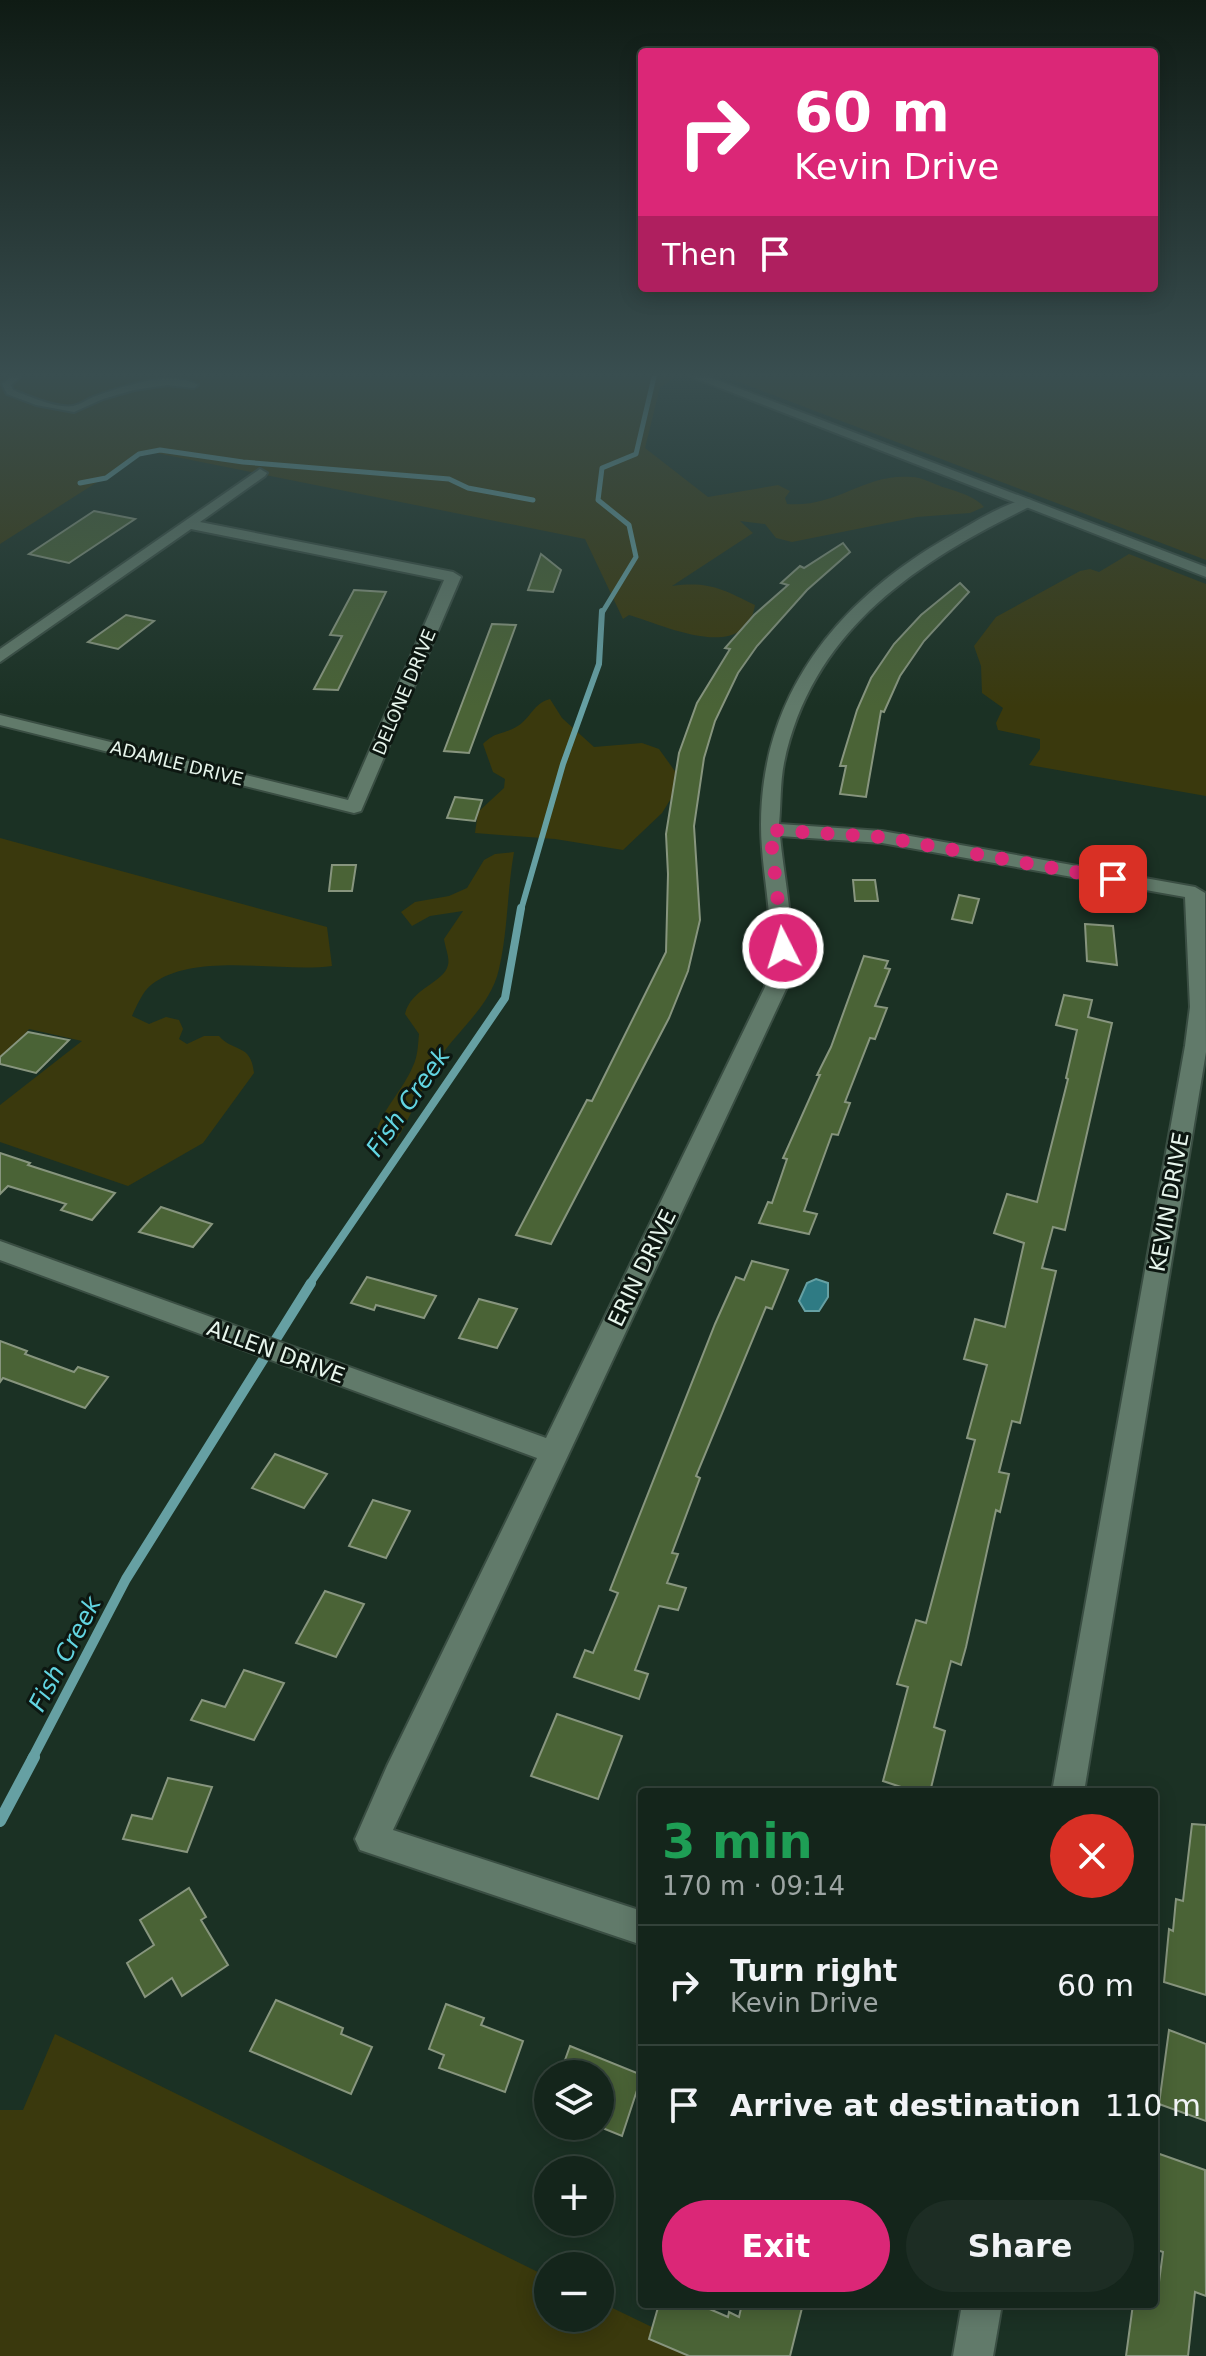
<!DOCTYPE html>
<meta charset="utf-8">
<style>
:root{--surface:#14251b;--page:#1d2d24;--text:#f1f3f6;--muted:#9da5a3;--line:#33423a;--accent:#db2777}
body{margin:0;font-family:"DejaVu Sans",sans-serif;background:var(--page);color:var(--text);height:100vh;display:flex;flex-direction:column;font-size:30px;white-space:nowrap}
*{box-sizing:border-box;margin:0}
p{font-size:26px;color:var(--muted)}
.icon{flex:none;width:44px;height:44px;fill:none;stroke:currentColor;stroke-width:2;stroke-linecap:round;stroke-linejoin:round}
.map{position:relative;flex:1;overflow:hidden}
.details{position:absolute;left:638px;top:1788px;width:520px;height:520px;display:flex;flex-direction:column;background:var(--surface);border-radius:8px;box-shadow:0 4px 20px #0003,0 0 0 2px var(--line)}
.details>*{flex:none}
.hud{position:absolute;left:638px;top:48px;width:520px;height:244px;border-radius:8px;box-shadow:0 4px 20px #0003,0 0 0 2px var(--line);background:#db2777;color:#fff;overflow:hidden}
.tools{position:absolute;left:534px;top:2060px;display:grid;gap:16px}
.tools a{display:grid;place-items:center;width:80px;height:80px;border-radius:50%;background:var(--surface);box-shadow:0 4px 20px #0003,0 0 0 2px var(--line);font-size:40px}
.pin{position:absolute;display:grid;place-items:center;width:68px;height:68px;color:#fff;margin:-34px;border-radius:16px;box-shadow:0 4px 12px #0006}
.me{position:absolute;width:88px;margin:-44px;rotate:355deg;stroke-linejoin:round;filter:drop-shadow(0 0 6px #0008)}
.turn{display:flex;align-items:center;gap:28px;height:168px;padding:0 24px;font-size:36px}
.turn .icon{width:104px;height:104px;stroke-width:2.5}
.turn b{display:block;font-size:56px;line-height:68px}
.then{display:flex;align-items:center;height:76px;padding:0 24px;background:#0003;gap:16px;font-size:30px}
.round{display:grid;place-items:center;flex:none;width:84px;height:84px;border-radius:42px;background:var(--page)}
.summary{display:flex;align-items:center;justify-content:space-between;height:136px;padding:0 24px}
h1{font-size:48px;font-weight:700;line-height:60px;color:#1e9e55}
.button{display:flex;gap:16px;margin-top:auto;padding:16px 24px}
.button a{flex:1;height:92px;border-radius:48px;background:var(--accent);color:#fff;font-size:32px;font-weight:700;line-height:92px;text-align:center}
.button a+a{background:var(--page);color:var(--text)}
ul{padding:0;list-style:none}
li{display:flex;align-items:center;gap:24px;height:120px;padding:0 24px;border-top:2px solid var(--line)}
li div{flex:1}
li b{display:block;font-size:30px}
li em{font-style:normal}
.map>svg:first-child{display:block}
</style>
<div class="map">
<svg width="1206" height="2356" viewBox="0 0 1206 2356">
<rect width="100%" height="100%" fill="#1b3124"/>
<g fill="#3a390d">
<path d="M0,377H673L675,378L660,387L645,448L708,497L778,485L790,491L785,498L787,504C837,508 864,473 911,477C923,477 935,485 946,488C959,492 976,497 984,507L970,513L917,517L792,542L776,538L765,524L740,521L753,533L672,586C709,581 722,589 755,605C745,665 664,625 629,615L623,619L585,539L146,451L0,544Z"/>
<path d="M726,377H1206V560Z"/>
<path d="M1129,554L1206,584V796L1029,765L1040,749V739L998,730L996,723L1003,708L982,693L981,666L974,646L996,617L1080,571L1090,569L1099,572Z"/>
<path d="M550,699L562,718L594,747L642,743L659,749L682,781L662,813L623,850L555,839L475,833L478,812L504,788L505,779L493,772L483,744C496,731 502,735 516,727C531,719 533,703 550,699Z"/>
<path d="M0,838L327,927L332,966C279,973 195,951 151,985C143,991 136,1007 132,1016L149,1024L166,1017L179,1020L183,1029L179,1039L187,1044L204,1036H219C234,1053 251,1043 254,1073L203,1143L128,1186L0,1142V1105L82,1041L29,1029L0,1063Z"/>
<path d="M514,852C507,891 508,931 499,969C491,1005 460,1028 441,1056C424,1081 413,1113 397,1139H383L376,1132C384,1107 403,1090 413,1066C418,1056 418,1044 419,1034L405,1014C411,988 444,983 448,965C450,958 445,947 444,939L463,911L430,916L412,926L401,912L415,902L449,896L467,888L484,860L495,854Z"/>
<path d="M55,2034L548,2277V2318H600V2302L712,2356H0V2110H23Z"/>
</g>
<path fill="#2f7b84" stroke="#66a0a3" stroke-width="2" d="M816,1279L828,1283V1297L819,1311H805L799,1301L807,1283Z"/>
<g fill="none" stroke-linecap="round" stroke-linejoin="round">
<g stroke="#66a0a3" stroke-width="5">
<path d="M80,483L106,478L139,454L160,450L243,462L449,479L468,488L533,500"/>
<path d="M602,613L636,557L629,525L598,500L602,468L636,454L654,377"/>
</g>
<path stroke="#66a0a3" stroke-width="6" d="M521,910L563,764L599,664L602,611"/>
<path stroke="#66a0a3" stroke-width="8" d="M309,1285L505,998L521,908"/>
<path stroke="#66a0a3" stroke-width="10" d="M32,1759L126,1579L311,1283"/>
<path stroke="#66a0a3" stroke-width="12" d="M0,1821L34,1757"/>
</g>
<g fill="#4a6336" stroke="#87957e" stroke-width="2">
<path d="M94,511L135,519L69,563L29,554Z"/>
<path d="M843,543L850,552L807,590L757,646L738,673L715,721L704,758L694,826L700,920L688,971L669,1018L551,1244L516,1235L587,1100L592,1101L666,952L668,874L666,834L679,753L697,703L730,649L725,648L754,615L788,585L781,583L800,566L804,568Z"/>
<path d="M541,554L561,570L553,592L528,590Z"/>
<path d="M960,583L969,592L924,641L900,676L884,712L881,711L866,797L840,794L846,766H840L857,710L871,678L894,644L921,615Z"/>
<path d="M354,590L386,592L338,690L314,689L342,636L330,635Z"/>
<path d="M126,615L154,621L118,649L88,642Z"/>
<path d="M492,624L516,625L469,753L444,751Z"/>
<path d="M455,797L482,800L475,821L447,818Z"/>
<path d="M332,865H356L352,891H329Z"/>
<path d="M853,880H875L878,901H855Z"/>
<path d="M959,895L979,899L972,923L952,919Z"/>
<path d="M1085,924L1113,926L1117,965L1087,961Z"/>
<path d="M864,956L888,961L885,968L890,969L875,1006L887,1008L875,1039L870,1038L845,1102L850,1103L838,1135L832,1134L804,1211L817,1214L809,1234L759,1223L768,1202L772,1203L787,1159L783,1158L820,1075H817L831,1047Z"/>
<path d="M1064,995L1092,1000L1088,1017L1112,1023L1065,1230L1053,1227L1042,1268L1056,1271L1020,1423L1012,1421L999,1472L1009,1474L1000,1512L996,1510L966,1647L961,1665L951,1661L934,1727L945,1731L930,1792H916L883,1781L908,1687L897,1684L916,1620L926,1623L975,1440L967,1438L987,1365L964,1359L975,1319L1005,1327L1024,1243L994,1233L1007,1194L1037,1202L1068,1079L1066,1078L1077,1030L1056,1025Z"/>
<path d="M28,1032L69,1040L36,1073L0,1064V1057Z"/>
<path d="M0,1153L30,1163L28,1165L115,1193L92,1220L61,1210L66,1204L8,1186L0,1194Z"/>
<path d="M161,1207L212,1224L193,1247L139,1232Z"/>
<path d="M752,1261L788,1270L772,1309L766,1307L696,1476L700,1478L672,1553L678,1554L667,1583L686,1588L678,1610L659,1606L635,1670L648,1674L639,1699L574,1677L585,1650L593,1653L618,1593L610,1590L715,1324L736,1277L744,1280Z"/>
<path d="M367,1277L436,1296L424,1318L376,1305L374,1310L351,1303Z"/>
<path d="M479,1299L517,1309L497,1348L459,1338Z"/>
<path d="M0,1341L27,1351L25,1354L74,1372L78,1367L108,1377L85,1408L3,1378L0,1382Z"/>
<path d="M275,1454L327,1474L304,1508L252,1488Z"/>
<path d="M373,1500L410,1511L386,1558L349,1546Z"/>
<path d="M325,1591L364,1604L336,1657L296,1643Z"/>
<path d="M244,1670L284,1683L254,1740L191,1720L202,1700L225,1707Z"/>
<path d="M557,1714L622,1736L598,1799L531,1776Z"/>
<path d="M168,1778L212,1787L187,1852L123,1839L132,1815L152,1819Z"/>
<path d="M1192,1824L1206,1825V1995L1164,1982L1169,1929L1173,1931L1176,1899L1183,1901Z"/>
<path d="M189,1888L206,1917L201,1920L228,1965L182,1996L172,1978L145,1997L127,1963L154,1945L140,1920Z"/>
<path d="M276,2000L343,2028L341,2034L372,2047L351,2094L250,2051Z"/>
<path d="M446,2004L484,2018L481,2025L523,2041L505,2092L439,2068L444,2055L429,2049Z"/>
<path d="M1169,2030L1206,2044V2121L1159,2104Z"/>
<path d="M570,2046L642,2075L622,2136L600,2127V2074H560Z"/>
<path d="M1154,2152L1205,2170L1206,2296L1195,2292L1188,2356H1126L1133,2304H1154V2296L1157,2297L1163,2252L1154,2249Z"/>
<path d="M659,2304H698L728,2317L729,2312L739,2317L742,2304H803L790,2356H689L649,2339Z"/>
</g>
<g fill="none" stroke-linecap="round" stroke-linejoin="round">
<defs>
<path id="lane" d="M11,377H20L11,385L13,390C28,396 58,409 73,406C80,405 89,398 96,396C124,386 171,370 198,385L194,388L167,385L134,390L103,399L74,412L36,405L7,394L2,384Z"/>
<g id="street">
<path d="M260,469L267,473L265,476L200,522L453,572L461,577L361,811L354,813L0,725V715L348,800L444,580L191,529L0,662V649Z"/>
<path d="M1026,499L1031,500V506C916,562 812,630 784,763C780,783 781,804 779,824L882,831L1195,887L1205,893L1206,1052L1084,1792H1052L1185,1046L1190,1007L1185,897L882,843L780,836C785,888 798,935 787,987L393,1830L642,1911V1945L360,1850L355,1839L387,1766L537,1458L0,1260V1241L546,1438L765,987C779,931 761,880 761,825C761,695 837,602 945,539C970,525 998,506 1026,499Z"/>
<path d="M962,2304H1002L993,2356H953Z"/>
</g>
<path id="secondary" d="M692,377H709L1206,567V577Z"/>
</defs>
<use href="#lane" stroke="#3a4e43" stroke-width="4"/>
<use href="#street" stroke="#3a4e43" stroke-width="4"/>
<use href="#secondary" stroke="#3a4e43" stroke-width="4"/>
<use href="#lane" fill="#617a6a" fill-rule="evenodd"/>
<use href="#street" fill="#617a6a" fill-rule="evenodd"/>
<use href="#secondary" fill="#617a6a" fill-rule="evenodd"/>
</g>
<linearGradient id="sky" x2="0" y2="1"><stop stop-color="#0f1b14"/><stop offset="0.53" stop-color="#394e50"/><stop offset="1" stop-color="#394e50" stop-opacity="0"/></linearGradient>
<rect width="1206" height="707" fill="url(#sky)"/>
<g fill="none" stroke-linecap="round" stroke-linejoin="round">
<path stroke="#db2777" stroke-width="14" stroke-dasharray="0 25.2" d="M783,948L770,830L882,837L1113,879"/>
</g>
<g text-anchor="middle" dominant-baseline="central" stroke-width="6" stroke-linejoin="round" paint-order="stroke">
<g font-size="18" fill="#e7f5ec" stroke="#0d1711">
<text transform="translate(404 692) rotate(-67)">DELONE DRIVE</text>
<text transform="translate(177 763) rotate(14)">ADAMLE DRIVE</text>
</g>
<g font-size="22" fill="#e7f5ec" stroke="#0d1711">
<text transform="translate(1169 1202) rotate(-80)">KEVIN DRIVE</text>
<text transform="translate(642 1268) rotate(-64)">ERIN DRIVE</text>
<text transform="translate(276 1352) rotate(20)">ALLEN DRIVE</text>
</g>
<g font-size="24" font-style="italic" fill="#62d5e2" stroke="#0d1711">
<text transform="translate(408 1102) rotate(-55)">Fish Creek</text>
<text transform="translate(65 1654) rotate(-62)">Fish Creek</text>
</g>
</g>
</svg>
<div class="tools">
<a><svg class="icon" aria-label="layers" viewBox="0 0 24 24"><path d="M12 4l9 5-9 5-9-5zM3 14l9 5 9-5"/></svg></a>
<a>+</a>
<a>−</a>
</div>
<div class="pin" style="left:1113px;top:879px;background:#d93025"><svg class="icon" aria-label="arrive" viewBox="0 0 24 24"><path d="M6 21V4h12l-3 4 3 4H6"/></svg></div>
<svg class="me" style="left:783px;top:948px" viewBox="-20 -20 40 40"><circle r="17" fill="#db2777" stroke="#fff" stroke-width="3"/><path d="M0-11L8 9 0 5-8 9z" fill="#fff"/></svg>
<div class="hud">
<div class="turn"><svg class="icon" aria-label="right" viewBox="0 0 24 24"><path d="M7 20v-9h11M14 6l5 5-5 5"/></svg><div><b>60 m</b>Kevin Drive</div></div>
<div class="then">Then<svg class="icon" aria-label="arrive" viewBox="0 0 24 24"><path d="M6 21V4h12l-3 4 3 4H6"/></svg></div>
</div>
<section class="details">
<div class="summary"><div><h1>3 min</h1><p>170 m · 09:14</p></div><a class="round" style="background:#d93025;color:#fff"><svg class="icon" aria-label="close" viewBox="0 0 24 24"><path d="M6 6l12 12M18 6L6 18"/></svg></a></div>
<ul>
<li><svg class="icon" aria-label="right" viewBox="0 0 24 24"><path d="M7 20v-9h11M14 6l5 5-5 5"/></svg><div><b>Turn right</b><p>Kevin Drive</p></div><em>60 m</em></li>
<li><svg class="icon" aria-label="arrive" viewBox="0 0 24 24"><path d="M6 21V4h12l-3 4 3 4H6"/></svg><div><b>Arrive at destination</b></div><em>110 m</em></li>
</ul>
<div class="button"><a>Exit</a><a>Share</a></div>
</section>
</div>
